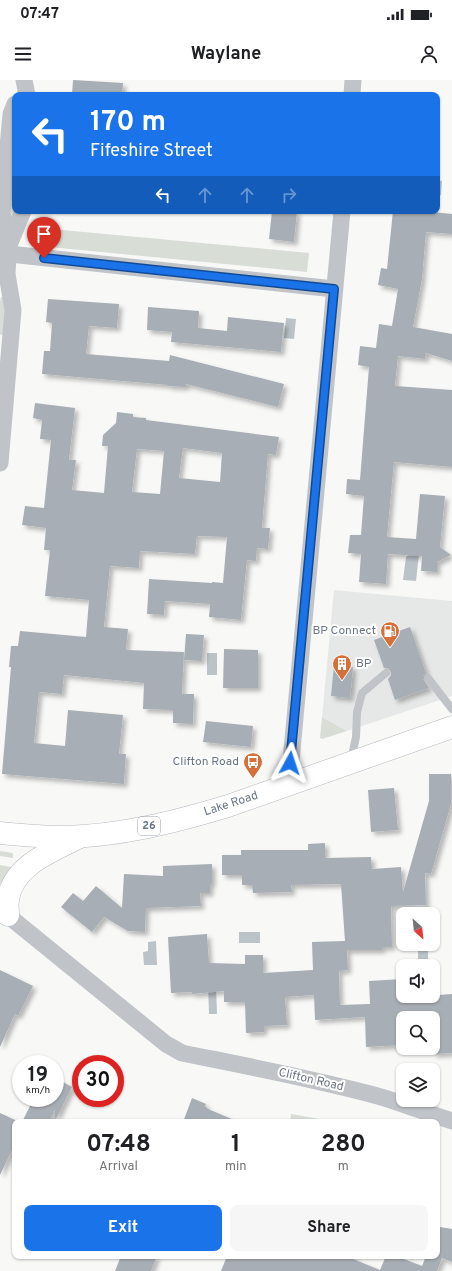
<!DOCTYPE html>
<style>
:root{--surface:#fff;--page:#f6f6f6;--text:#202124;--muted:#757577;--accent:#1a73e8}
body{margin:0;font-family:Overpass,sans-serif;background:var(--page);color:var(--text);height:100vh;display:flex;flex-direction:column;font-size:15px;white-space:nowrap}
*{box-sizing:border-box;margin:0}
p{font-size:13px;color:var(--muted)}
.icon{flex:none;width:22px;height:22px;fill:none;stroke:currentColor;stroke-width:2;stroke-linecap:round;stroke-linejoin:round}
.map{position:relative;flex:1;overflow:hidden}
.sheet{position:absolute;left:12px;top:1039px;width:428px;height:140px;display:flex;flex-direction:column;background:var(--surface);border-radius:8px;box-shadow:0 1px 3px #0004}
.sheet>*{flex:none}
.banner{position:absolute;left:12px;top:12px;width:428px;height:122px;border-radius:8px;box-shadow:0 1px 3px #0004;background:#1a73e8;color:#fff;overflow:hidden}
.needle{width:26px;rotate:153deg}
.fabs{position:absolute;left:396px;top:827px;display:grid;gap:8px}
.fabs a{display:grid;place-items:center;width:44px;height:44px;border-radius:8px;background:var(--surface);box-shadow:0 1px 3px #0004;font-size:20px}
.speed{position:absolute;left:12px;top:975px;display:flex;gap:8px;font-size:20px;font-weight:700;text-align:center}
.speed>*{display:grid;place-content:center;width:52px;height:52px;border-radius:50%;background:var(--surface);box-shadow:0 1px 3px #0004;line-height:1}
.speed small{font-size:10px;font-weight:400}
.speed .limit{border:6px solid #d22;background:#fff;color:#111}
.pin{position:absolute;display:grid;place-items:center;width:34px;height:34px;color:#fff;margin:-41px -17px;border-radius:50% 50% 50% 0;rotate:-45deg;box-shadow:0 0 4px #0007}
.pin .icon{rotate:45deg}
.me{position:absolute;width:44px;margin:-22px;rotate:5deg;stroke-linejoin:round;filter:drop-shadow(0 0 3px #0008)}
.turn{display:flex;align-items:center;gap:14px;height:84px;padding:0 12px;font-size:18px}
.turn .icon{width:52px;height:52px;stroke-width:2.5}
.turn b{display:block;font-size:28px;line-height:34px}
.lanes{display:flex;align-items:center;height:38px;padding:0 12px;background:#0003;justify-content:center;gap:20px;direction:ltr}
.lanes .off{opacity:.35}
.eta{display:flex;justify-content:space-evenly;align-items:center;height:68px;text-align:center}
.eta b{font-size:24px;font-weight:700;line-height:28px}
.primary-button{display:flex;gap:8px;margin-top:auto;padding:8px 12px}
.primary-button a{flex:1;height:46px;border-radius:8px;background:var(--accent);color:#fff;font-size:16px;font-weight:700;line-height:46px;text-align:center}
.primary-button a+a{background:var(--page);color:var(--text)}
.status{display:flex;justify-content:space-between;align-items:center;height:28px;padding:0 20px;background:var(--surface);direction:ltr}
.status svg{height:11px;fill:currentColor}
header{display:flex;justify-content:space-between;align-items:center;height:52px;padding:0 12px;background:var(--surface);font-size:18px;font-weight:700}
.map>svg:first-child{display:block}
</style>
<div class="status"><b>07:47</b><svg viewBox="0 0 49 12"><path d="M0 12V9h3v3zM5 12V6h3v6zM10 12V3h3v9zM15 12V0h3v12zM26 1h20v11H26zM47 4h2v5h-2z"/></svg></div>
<header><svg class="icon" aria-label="menu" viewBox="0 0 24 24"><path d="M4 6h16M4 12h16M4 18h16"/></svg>Waylane<svg class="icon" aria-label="person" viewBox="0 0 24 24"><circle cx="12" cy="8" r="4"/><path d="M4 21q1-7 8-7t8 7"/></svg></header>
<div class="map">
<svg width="452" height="1191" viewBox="0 0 452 1191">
<defs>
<filter id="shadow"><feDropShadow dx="3.5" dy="3.5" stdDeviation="2" flood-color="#0004"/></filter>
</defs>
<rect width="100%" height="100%" fill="#f8f9f7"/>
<path fill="#e6e8e7" d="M334,510L452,521V616L347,651L322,637Z"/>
<g fill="#d8ddd6">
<path d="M15,58V131L16,141L8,140Z"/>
<path d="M41,148L309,173L307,192L39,166Z"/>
<path d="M1,217L7,218L4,254L0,255V221Z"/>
<path d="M322,637L347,651L322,659L320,658Z"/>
<path d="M0,771L13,773V778L0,776Z"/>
<path d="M0,785L11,787L10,792L0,804Z"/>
<path d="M291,1034L332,1041V1042H290Z"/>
</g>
<g fill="#bac3c8">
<path d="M437,100L442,101L441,115L437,117Z"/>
<path d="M286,238L296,239L294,259L284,258Z"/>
<path d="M410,473L419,474L416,501L403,500L406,477Z"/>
<rect x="207" y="573" width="10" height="22"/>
<rect x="239" y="852" width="21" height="11"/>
<path d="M156,861L157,885H144L143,872L148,871V862Z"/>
<path d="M418,864H428V886H423V882L418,883Z"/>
<path d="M208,906H216L217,934H209Z"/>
</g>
<g fill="#a8aeb5" fill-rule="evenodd" filter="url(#shadow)">
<path d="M73,0L123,3L122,15H72Z"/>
<path d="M272,131H297L294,162L269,159Z"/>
<path d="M393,131H423L452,134V154L426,152L422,199L413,247L452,254V281L426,273L425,279L398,276L395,306L452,310V387L394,382L387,457L416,459L420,414L445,416L440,467L451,475L437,482V492L421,491L422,476L388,474L386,504L359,502L361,474L348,473L350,455H361L364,416L346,414L347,399L360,400L369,287L358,285L360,266L376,268L379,244L392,246L398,209L378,205L381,188L387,189Z"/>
<path d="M48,219L119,224L117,248L89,246L86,274L169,281L170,275L284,304L278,327L186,304V307L168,306V305L42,294L44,271H50L52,243L46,242Z"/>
<path d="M148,227L199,231L198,248L227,251L228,237L284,243L281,272L171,262L172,252L147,250Z"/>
<path d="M35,323L75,328L69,380H76L72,410L104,413L108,366H102L103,355L116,343L117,332L133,334V337L146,338V340L279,357L276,375L268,374L262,448H270L268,469L257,468L256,481L247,480L241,540L209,537L210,524L165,521L164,535L147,534L149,499L212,503V502L223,503L227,457L197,456L195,474L140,471L139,488L110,486L104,547L128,549L126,570L184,572L182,614H194L193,644L173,643V630L143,629L144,603L64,595L62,614L39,612L34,663L65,666L68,630L123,635L119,674H126L124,704L2,694L11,587H9L11,566H18L20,551L86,557L89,520L45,516L50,470H44L46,448L22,445L25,426L44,428L51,360L40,359L42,340L33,338ZM183,368L222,373L220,402L179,398ZM137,369L164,371L160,414L132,412Z"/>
<path d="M410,547L426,593L423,596V599L429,608L395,620L388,599L391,595V592L388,588H384L374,560Z"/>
<path d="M186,554L204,555L202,581L184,580Z"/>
<path d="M224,569L258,570V608H223Z"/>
<path d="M334,585L353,587L350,618L331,616Z"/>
<path d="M206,641L253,646L251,667L203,662Z"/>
<path d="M429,694H451V724L431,794L425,793L426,825L391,826L392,867H382V870H347L348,890L339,891L340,925L370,924L369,901L402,899L398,918L452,914V973L433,974V938H403V965L366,967L365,937L315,940L314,915L285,917L287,945L264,946V952L246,953L245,922H224V911L192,914V912L171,913L168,857L207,854L209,883L245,884V875H263V893L313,890L312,862L345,861L341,804L291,805L292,812L253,813L252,805H242V795H222V775H241V770H308V764L325,763V778L371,777L372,789L401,787L403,812L429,721Z"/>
<path d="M394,708L398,750L371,752L368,710Z"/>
<path d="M212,784V804H210V813H200L201,826L146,828L145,852L128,851L104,837L92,852L61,827L73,813L83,821L96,806L122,828L124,794L163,796V786Z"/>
<path d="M0,890L33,906L18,936L15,934L0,967Z"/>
<path d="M55,998L72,1007L55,1041V1030L49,1042H22L34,1018H55Z"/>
<path d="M192,1018L206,1024L205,1026L208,1029L239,1042H183Z"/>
<path d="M0,1033L15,1040V1064L0,1095Z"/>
<path d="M440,1147L452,1149V1182L442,1178L437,1191H221L227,1176H355L353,1179L380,1190L386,1176H396L422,1186L426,1176H438L437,1155Z"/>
<path d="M121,1176H157L151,1191H115Z"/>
</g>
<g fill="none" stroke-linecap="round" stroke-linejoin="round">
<defs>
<g id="primary">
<path d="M0,753C21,755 42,757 64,757C120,756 175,742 228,726L452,647"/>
<path d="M8,835C8,830 7,825 8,820C12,786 52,771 78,758"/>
</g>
</defs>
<use href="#primary" stroke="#b4b8bc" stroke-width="23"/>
<g stroke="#c0c4c8" stroke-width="8">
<path d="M428,598L452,629"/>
<path d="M351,680L356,657L357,632L362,613L386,593"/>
</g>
<g stroke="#c0c4c8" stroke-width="17">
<path d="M24,0L27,15"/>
<path d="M352,15L353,0"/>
<path d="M9,165L2,133L11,34L15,24"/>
<path d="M0,173L334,209"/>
<path d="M0,383L13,230L7,194L8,174L9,165L23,131"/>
<path d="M292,703L291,681L342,131"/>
<path d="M0,829L166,964L182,973C246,986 310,998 374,1015C400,1022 426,1033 452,1041"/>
</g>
<use href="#primary" stroke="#fff" stroke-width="22"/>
</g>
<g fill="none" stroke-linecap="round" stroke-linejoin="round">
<defs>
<path id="route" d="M44,178L334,209L290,683"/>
</defs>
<use href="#route" stroke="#114b97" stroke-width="10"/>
<use href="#route" stroke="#1a73e8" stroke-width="7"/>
</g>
<defs>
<symbol id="fuel-pin" viewBox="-11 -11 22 30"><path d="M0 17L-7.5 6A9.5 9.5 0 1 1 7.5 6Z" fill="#d5703a" stroke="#fff"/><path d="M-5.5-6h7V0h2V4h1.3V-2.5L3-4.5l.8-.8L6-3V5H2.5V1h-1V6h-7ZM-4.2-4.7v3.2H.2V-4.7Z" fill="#fff"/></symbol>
<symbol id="building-pin" viewBox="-11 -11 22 30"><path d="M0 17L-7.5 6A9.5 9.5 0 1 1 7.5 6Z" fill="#d5703a" stroke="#fff"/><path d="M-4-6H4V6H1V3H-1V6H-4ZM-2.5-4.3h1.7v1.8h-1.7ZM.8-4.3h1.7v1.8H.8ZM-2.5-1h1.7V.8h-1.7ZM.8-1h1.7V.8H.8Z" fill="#fff"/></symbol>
<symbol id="bus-pin" viewBox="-11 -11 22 30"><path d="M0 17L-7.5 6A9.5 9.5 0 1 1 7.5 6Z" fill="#d5703a" stroke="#fff"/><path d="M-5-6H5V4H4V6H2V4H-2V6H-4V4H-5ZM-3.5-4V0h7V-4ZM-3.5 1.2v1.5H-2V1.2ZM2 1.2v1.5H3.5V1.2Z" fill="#fff"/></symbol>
</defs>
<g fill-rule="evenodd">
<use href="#fuel-pin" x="379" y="540" width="22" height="30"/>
<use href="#building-pin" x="331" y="573" width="22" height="30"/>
<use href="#bus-pin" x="242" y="671" width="22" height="30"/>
</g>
<g text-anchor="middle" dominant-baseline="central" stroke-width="4" stroke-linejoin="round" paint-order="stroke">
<rect fill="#fff" stroke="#979faa" stroke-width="1" x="138" y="737" width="22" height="18" rx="3"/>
<g font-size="11" font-weight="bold" fill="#6a7685">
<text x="149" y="746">26</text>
</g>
<g font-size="12" fill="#6a7685" stroke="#fff" text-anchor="end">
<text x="376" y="551">BP Connect</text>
<text x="356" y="584" text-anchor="start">BP</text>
<text x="239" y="682">Clifton Road</text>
</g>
<g font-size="12" fill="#6a7685" stroke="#fff">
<text transform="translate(231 724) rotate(-18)">Lake Road</text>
<text transform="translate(311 1000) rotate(13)">Clifton Road</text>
</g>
</g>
</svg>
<div class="fabs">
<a><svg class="needle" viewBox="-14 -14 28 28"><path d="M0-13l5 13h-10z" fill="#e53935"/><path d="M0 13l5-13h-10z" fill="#757577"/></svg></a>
<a><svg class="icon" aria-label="sound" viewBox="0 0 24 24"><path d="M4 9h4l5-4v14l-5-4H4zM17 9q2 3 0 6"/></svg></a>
<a><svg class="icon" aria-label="search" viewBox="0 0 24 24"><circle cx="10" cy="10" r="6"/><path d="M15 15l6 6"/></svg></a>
<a><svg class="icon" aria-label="layers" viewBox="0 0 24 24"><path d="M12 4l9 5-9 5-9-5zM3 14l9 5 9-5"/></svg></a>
</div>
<div class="speed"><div>19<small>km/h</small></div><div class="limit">30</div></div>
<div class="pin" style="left:44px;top:178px;background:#d93025"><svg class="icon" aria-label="arrive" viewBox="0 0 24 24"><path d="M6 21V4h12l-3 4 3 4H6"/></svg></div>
<svg class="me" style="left:290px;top:683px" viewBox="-20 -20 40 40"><path d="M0-17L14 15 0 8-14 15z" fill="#1a73e8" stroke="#fff" stroke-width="4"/></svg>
<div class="banner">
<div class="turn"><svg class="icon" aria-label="left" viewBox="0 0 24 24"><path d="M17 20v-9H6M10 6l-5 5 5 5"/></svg><div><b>170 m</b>Fifeshire Street</div></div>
<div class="lanes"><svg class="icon" aria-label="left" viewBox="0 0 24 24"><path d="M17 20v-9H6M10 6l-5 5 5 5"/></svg><svg class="icon off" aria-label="ahead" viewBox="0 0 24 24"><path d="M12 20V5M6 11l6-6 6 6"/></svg><svg class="icon off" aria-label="ahead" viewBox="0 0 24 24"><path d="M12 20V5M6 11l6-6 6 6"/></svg><svg class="icon off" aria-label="right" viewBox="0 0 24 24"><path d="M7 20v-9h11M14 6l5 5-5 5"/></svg></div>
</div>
<section class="sheet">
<div class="eta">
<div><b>07:48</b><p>Arrival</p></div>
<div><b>1</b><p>min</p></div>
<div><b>280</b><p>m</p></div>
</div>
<div class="primary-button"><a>Exit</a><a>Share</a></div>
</section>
</div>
